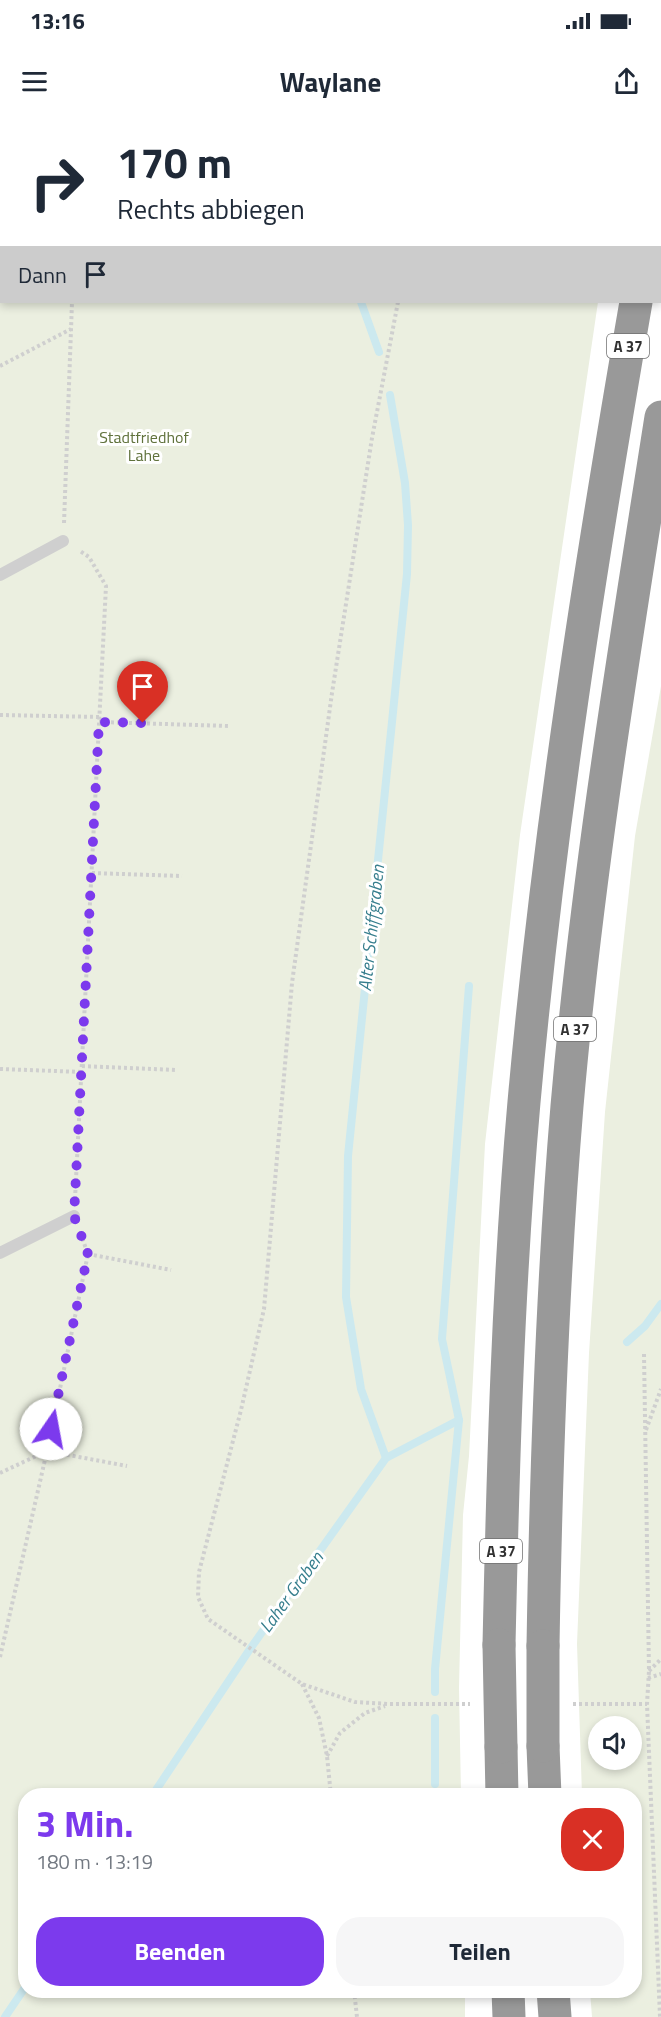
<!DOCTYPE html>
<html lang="de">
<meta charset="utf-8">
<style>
:root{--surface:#fff;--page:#f6f6f7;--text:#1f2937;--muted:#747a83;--accent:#7c3aed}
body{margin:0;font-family:"Titillium Web",sans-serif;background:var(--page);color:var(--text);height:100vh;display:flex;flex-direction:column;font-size:22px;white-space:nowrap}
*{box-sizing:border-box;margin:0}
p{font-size:20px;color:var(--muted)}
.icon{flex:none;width:33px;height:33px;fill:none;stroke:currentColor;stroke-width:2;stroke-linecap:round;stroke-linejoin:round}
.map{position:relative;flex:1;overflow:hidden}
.details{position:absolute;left:18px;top:1668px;width:624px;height:210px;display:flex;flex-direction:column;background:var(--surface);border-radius:24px;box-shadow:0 3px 9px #0003}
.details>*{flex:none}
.banner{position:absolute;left:0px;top:0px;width:662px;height:183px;box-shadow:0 3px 9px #0003;background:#fff;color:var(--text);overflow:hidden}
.fabs{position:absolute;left:588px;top:1596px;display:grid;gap:12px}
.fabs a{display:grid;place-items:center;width:54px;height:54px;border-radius:50%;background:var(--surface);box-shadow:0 3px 9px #0003;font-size:30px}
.pin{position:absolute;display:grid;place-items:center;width:51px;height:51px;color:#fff;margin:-62px -26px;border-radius:50% 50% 50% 0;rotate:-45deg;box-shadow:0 0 6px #0007}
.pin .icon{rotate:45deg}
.me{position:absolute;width:66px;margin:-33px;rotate:12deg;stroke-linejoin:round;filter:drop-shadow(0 0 4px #0008)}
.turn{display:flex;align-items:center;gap:21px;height:126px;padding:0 18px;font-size:27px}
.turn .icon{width:78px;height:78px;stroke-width:2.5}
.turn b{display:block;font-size:42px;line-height:51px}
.then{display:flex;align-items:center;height:57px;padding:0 18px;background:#0003;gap:12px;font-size:22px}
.round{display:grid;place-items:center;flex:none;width:63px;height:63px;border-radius:24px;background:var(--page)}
.summary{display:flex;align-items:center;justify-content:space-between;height:102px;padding:0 18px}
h1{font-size:36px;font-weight:700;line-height:45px;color:var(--accent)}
.button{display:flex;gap:12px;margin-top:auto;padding:12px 18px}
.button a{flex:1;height:69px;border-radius:24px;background:var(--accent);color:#fff;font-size:24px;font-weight:700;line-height:69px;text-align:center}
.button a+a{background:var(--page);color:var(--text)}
.status{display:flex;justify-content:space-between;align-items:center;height:42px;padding:0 30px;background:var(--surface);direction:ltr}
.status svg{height:16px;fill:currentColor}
header{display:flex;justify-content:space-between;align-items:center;height:78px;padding:0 18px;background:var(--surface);font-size:27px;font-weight:700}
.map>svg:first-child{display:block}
</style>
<div class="status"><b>13:16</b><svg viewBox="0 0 49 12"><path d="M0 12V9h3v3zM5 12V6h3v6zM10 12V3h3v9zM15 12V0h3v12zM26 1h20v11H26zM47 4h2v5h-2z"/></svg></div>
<header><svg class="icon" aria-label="menu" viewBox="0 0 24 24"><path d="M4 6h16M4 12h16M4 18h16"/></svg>Waylane<svg class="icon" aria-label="share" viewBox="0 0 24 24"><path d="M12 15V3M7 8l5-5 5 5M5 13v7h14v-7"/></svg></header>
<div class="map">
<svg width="661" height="1897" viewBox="0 0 661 1897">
<rect width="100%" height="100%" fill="#fff"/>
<g fill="#ebefe0" fill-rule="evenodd">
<path d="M0,0H625L2,2V182H598L520,715L485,1024L469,1336L463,1395L459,1568L461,1675L26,1676V1870L465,1871V1897H0Z"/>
<path d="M661,566V1897H592L590,1871L634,1870V1676L582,1675L577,1524L589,1233L605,992L635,716ZM598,1606H632V1640H598Z"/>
</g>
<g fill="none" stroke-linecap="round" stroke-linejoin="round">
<g stroke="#cce9ef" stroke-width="8">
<path d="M358,2L359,0"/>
<path d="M361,182L379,232"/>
<path d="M627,1222L645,1206L661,1184"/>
<path d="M386,1338L361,1269L346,1177L348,1036L407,454L408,405L405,363L390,275"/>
<path d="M435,1572V1549L459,1300L442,1219L469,866"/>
<path d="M435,1598V1664"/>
<path d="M152,1676L250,1529L386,1338L459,1300"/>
<path d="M5,1897L26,1866"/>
</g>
<g stroke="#cfcfcf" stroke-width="4" stroke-dasharray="3 3" stroke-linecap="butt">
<path d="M76,0L78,2"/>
<path d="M429,2V0"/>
<path d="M0,46L2,45"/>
<path d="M398,182L372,318L332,573L292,863L264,1189L241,1290L199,1452L198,1477L208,1499L302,1564L355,1582L389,1584H470"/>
<path d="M0,246L71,209"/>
<path d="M64,403L72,182"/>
<path d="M0,595L100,597"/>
<path d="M99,602L229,606"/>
<path d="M92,753L182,756"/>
<path d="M82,946L176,950"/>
<path d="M0,949L83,952"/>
<path d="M75,1079L106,466L89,437L80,431"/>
<path d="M88,1134L171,1150"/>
<path d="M644,1234L649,1551L647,1584L660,1897"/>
<path d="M646,1310L661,1269"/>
<path d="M0,1353L47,1331L127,1346"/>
<path d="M0,1537L47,1331L88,1134L81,1115"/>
<path d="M649,1551L661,1539"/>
<path d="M648,1558L661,1554"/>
<path d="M302,1564L319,1598L327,1636L331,1676"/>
<path d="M573,1584H647"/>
<path d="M327,1636L340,1613L365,1593L385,1586"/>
<path d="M354,1870L357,1897"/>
</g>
<g stroke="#cfcfcf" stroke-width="12">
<path d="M0,455L63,421"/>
<path d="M0,1133L74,1096"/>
</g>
<g stroke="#999" stroke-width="33">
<path d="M660,47L661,42"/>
<path d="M499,1525C503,1344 508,1163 524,982C548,714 590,447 636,182"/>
<path d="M543,1526C546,1346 552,1166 567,986C587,755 625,526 661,297"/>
<path d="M543,1626L545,1676"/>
<path d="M501,1627L502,1676"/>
<path d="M508,1870L509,1897"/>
<path d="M553,1870L555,1897"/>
</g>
<g stroke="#999" stroke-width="33">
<path d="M499,1525L501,1627"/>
<path d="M543,1626V1526"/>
</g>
</g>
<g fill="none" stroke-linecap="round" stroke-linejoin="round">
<path stroke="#7c3aed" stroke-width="10" stroke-dasharray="0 18" d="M51,1309L88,1134L74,1096L99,602L143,603"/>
</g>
<g text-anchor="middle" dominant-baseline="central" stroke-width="6" stroke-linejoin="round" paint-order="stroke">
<g fill="#fff" stroke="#707070" stroke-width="1.5">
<rect x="607" y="214" width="42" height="24" rx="4.5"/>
<rect x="554" y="897" width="42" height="24" rx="4.5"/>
<rect x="480" y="1419" width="42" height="24" rx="4.5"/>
</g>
<g font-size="15" font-weight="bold" fill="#323232">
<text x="628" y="226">A 37</text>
<text x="575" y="909">A 37</text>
<text x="501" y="1431">A 37</text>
</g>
<g font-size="16" fill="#60723c" stroke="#fff">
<text x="144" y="317">Stadtfriedhof<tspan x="144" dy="18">Lahe</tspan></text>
</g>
<g font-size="18" font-style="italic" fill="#367e8d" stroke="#fff">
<text transform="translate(371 808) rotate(-84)">Alter Schiffgraben</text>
<text transform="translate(291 1472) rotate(-54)">Laher Graben</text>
</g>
</g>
</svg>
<div class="fabs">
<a><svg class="icon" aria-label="sound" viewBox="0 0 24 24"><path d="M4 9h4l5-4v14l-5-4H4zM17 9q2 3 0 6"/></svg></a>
</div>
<div class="pin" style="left:143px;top:603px;background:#d93025"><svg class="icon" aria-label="arrive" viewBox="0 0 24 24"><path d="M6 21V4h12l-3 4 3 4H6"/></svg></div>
<svg class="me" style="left:51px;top:1309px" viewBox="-20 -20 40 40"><circle r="19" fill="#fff"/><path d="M0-13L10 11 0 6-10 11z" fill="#7c3aed"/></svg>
<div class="banner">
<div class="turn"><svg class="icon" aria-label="right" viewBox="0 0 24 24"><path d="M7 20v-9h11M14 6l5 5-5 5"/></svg><div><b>170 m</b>Rechts abbiegen</div></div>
<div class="then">Dann<svg class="icon" aria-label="arrive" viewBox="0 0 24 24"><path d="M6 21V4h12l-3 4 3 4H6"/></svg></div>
</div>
<section class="details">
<div class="summary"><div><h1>3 Min.</h1><p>180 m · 13:19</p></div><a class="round" style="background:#d93025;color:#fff"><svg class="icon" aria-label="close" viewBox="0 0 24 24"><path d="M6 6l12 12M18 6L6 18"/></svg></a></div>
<div class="button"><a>Beenden</a><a>Teilen</a></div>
</section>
</div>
